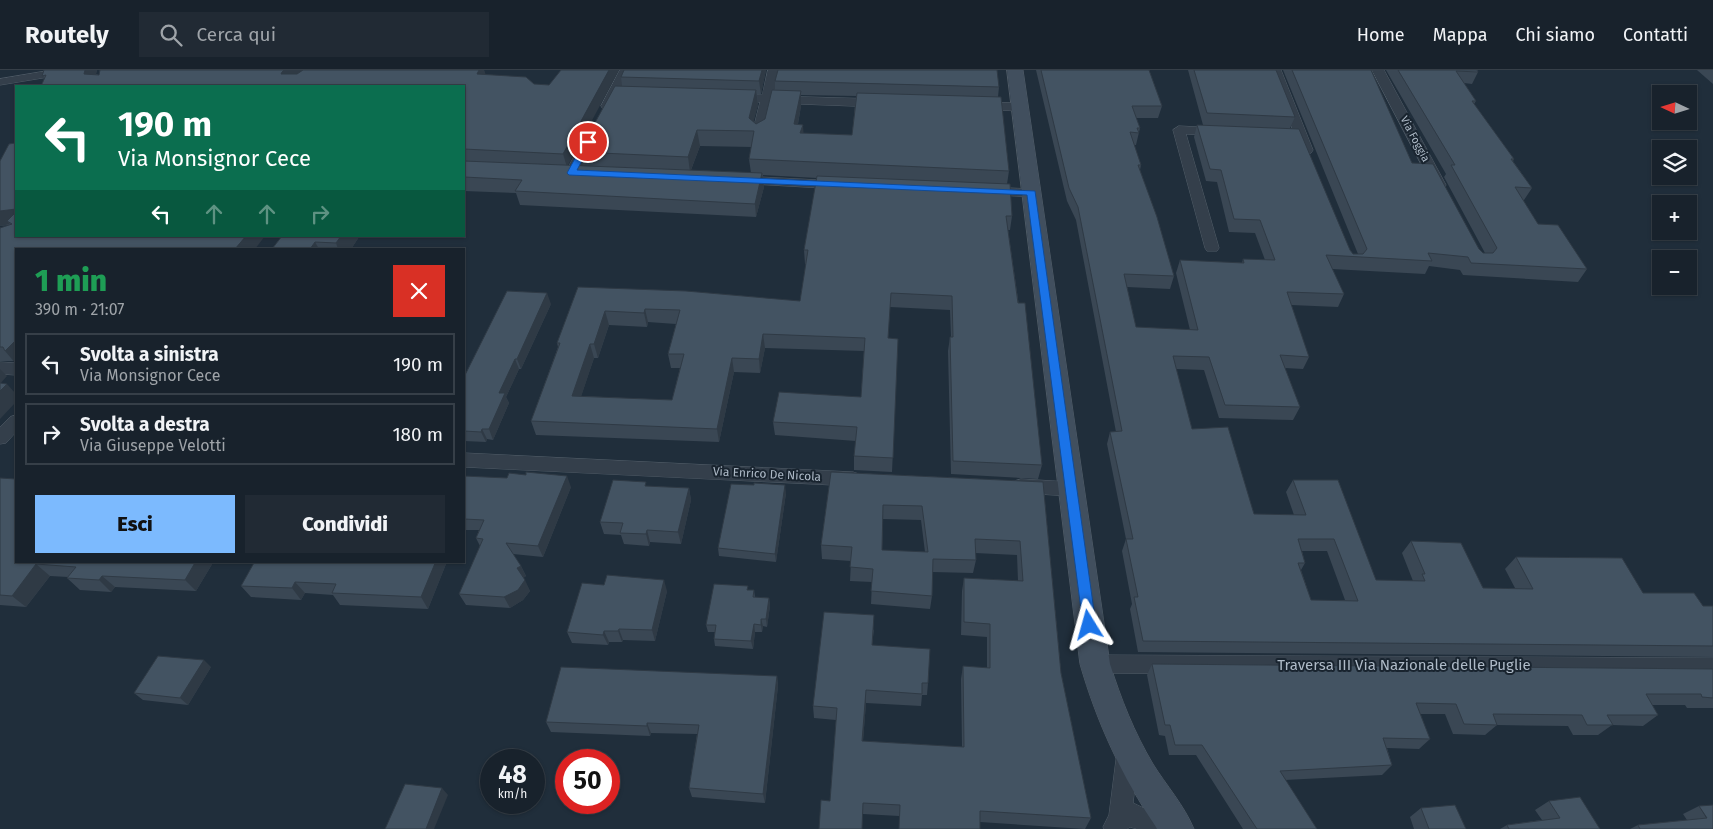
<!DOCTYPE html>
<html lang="it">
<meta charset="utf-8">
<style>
:root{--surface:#18222c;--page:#212a34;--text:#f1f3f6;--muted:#9fa4a9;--line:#363f48;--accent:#7cbafe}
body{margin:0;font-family:"Fira Sans",sans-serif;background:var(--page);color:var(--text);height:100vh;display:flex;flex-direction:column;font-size:19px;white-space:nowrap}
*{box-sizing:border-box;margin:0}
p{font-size:16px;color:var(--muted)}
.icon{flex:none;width:28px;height:28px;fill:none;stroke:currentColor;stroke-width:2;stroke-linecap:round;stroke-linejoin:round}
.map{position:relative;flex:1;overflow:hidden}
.sheet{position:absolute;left:15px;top:178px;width:450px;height:315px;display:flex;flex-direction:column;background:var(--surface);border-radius:0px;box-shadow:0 1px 4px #0004,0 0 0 1px var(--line)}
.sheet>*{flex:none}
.banner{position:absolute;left:15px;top:15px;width:450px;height:152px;border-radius:0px;box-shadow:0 1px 4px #0004,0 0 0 1px var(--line);background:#0b6e4f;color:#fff;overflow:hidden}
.needle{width:32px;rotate:274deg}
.tools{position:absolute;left:1652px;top:15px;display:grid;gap:10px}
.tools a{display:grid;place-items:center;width:45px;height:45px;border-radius:0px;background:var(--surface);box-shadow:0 1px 4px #0004,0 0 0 1px var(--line);font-size:25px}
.speed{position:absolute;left:480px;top:679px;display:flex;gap:10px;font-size:25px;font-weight:700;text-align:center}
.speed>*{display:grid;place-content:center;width:65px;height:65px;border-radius:50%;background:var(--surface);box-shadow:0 1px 4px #0004,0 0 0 1px var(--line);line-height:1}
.speed small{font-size:12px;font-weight:400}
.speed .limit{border:8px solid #d22;background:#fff;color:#111}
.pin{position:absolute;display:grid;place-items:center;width:42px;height:42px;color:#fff;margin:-21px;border:2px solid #fff;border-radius:50%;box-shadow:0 1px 5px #0007}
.me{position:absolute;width:55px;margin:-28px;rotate:352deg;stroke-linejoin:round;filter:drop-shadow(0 0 4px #0008)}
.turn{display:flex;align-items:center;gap:18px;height:105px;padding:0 20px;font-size:22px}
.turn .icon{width:65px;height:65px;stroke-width:2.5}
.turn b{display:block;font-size:35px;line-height:42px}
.lanes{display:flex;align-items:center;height:48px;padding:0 20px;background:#0003;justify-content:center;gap:25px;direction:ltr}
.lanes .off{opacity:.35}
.round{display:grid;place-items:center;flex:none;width:52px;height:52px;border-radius:0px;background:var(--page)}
.head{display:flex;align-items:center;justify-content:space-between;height:85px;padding:0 20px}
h1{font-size:30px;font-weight:800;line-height:38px;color:#1e9e55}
.button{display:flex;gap:10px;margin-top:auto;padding:10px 20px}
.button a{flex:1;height:58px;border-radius:0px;background:var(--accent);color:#111;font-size:20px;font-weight:800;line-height:58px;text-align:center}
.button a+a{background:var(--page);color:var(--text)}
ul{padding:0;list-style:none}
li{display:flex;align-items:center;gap:15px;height:62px;margin:0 10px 8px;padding:0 10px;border:2px solid var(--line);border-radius:0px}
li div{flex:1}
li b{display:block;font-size:19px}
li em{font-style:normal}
header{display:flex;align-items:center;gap:30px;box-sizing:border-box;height:70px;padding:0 25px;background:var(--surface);border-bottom:1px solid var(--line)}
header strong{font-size:24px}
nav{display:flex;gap:28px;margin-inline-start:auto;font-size:18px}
.search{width:350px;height:45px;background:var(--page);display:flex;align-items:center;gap:12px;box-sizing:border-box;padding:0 18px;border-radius:0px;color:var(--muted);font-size:19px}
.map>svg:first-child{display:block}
</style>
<header>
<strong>Routely</strong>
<div class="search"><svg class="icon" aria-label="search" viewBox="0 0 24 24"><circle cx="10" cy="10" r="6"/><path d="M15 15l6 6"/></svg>Cerca qui</div>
<nav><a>Home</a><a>Mappa</a><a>Chi siamo</a><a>Contatti</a></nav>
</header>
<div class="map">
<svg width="1713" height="759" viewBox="0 0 1713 759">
<rect width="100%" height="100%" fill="#202e3b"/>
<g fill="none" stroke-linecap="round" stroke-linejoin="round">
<defs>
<g id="minor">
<path d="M52,0H79L73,3L0,15V9Z"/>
<path d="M620,0H632L611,39H603L601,36Z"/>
<path d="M768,0H780L773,26L879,29L885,33L879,37L772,33L764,64L758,68L754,67L752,64L760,32H733L727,28L733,24L762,25Z"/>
<path d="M1269,0H1281L1313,80L1311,83L1307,84L1301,80Z"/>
<path d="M1372,0H1384L1446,115L1444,118L1439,119L1432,115Z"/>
<path d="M978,32L1020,33L1026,37L1020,41L974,39L972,36L974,33Z"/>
<path d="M1179,56L1219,58L1225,62L1219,66L1186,64L1219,178L1217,181H1207L1205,178L1173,60Z"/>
<path d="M591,62L597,66L579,103L572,107L567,106L565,103L585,66Z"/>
<path d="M740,106L839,111L846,115L839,119L735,113L733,110L735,107Z"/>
<path d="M987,117L1032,119L1039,123L1032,127L982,124L980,121L982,118Z"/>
<path d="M0,292L16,293V305L0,304Z"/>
<path d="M16,345V362L6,373L0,374V357L10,347Z"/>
<path d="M464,383L853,402L859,404L862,409L859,414L853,416L464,397Z"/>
<path d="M1021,409L1070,412L1076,414L1079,419L1076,424L1070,426L1021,423L1015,421L1012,416L1015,411Z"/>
<path d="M1095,585L1713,588V608L1095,603L1088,601L1085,594L1088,587Z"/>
<path d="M1128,671L1136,674L1139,682L1133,733L1154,743L1164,759H1137L1130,757L1127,759H1104L1103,757L1109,745L1117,682L1120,674Z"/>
</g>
<path id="secondary" d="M1007,0H1023L1110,594C1121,629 1134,662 1153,694C1166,715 1184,735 1194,759H1157L1156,757C1122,707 1097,653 1080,594Z"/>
</defs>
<use href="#minor" stroke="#515d68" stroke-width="1"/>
<use href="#secondary" stroke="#515d68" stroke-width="1"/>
<use href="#minor" fill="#343f4b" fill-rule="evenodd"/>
<use href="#secondary" fill="#414f5e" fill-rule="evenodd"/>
</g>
<g fill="#3a4754" fill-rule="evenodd">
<path d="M44,0H97L96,4L99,5L100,0H484L485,5L534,14L549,15L568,95L583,96L579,82L622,16L621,7L766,0L761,24H757L758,35L753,52L756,54L765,49L775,20V11L999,17L998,27L1009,101L1007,114L1012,146L1010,160H1008L1042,395L1038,409L951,404L948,281L950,267H951L950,240L890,237L888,268L898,269L892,402L854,400V386L856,371L775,365L773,352L861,327L864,281L765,278L760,303L734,302L719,372L536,365L531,351L558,277L557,273L578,217L800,231L806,194H805L804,180L817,108L763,105L764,117L756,147L520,135L516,123L464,121V16L44,9ZM801,25L856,26L852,65L803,63V55L798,54L801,36ZM700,76L752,77L749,89L751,103L691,100ZM648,252L676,254L668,284L671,298H680L672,330L581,326L594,288H598L609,255L647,257Z"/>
<path d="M1036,0H1149L1162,36L1158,48H1136L1140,58L1136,75H1134L1141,95L1140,100L1174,206L1170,219L1127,217L1136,257L1190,260L1176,203L1180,190L1242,193L1243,189L1265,190L1255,163L1229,162L1217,112L1206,111L1194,67L1197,55H1203L1188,0H1276L1295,47L1290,58L1350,180L1353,184H1358L1283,0H1371L1412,93L1479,179L1483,183H1485L1444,107L1446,104L1386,0H1477L1478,2L1472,14L1464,13L1476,31L1474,34L1514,89L1513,91L1532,118L1524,130H1523L1538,154L1587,199L1578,212L1463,205L1460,200L1429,196L1425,204L1332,199L1344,224L1338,237L1291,235L1309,287L1303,299L1285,298L1300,337L1293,350L1219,348L1204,300L1176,299L1192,359L1254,444L1294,445L1286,422L1293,410L1376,510L1413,511L1402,483L1411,471L1483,518H1515L1505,499L1516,487L1643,523L1703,536H1713V587L1138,582L1130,539L1132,534L1122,481L1126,469L1107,374L1110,362H1116L1076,150L1067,131ZM1302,481H1327L1345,530H1311L1301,500L1305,493Z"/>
<path d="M1697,0H1713V14Z"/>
<path d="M15,73L16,179V294L14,291H0V158L10,155L0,156V91Z"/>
<path d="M282,166L359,167L351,179H272Z"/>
<path d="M551,234L521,299H519L506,327L509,333L493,370L487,369L486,372L464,371V307Z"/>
<path d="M831,402L1043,412L1061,603L1091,748L1085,759L980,752V759H899V746L863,744L830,731L836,650L814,648L813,636L874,559L872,575L928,613L927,625H922L921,636L866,633L863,671L962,677L961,609L963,596L987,598V567L961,565L962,521L964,508L1018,511L1017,485L975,483L976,490L973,503L932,502V526L930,539L871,534L872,512L850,511L851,491L822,489L821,475ZM883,449L921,450L925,482L882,480Z"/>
<path d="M464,406L571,417L543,487L513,484L521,496L526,506L523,508L530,521L523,530L510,538L466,535L459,524L480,476L476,468L479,460H464Z"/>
<path d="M0,408L16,491H214L196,521L115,517L111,522L80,520L67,508L68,507L50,506L26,537L0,535Z"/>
<path d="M647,416L689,418L691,430L681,474L650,472L649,476L624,474L621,465L604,464L600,452Z"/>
<path d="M786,423L776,492L719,486L718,478Z"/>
<path d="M446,494L428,539L340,535L333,525L305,523L301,530L251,527L241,516Z"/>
<path d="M749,520H754L755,527L769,528L770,536L767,557L763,556L762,562H755L753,579L715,576L714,569L715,562H708L706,555Z"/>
<path d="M667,521L655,571L623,570L622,572H609L608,575L572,573L567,562Z"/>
<path d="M1152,594L1713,599V638H1687L1685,635H1652L1658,645L1643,656L1612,655L1598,665H1573L1568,656L1497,655L1485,665L1453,664L1445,644H1420L1430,669L1419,679L1387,678L1392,695L1382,705L1285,710L1317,759H1243L1196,685H1169L1165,666L1159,665L1147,605Z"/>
<path d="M211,597L188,635L143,630L134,623Z"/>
<path d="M777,606L778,616L765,733L692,727L689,718L697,664L651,663L650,666L551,662L546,652Z"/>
<path d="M1549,731L1600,759H1500L1507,755L1542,750L1535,740Z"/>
<path d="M1699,736L1713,759H1630L1638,755L1687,750L1683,744Z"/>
<path d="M1421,738L1466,759H1414L1410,747Z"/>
</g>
<g fill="#2f3a45">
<path d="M85,0H97L93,16L84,4Z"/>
<path d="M284,0H306L288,16L281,4L282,2Z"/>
<path d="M479,0H484L487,8L477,4Z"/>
<path d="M609,0H619L567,97L563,84Z"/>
<path d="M762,0H766L761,24L759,11Z"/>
<path d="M756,20L758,35L751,61L749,48Z"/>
<path d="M801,21V36L795,70L794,54Z"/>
<path d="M803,55L804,70L800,63Z"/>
<path d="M697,60L700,76L690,102L688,87Z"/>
<path d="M762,103L764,117L756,147L755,134Z"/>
<path d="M16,139V154L7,151L10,154L0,156V141Z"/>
<path d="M246,166H265L255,179H235Z"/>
<path d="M341,166H359V167L351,179H338L336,173Z"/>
<path d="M315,172L319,179H310Z"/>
<path d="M547,223L551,234L521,299L517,289Z"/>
<path d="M645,239L648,252L647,257L644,243Z"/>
<path d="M605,241L609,255L598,288L594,274Z"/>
<path d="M763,264L765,278L760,303L759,289Z"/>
<path d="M16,270V294L5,281Z"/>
<path d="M590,274L594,288L577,339L572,326Z"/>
<path d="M732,288L734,302L719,372L717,359Z"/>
<path d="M515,289L519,299L506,327L509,333L493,370L489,359L499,323Z"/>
<path d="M0,299L7,306L0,314Z"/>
<path d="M7,314L16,324V332L0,349V321Z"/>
<path d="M482,359L487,369L486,372L481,362Z"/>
<path d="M567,406L571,417L543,487L538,476Z"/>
<path d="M785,415L786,423L776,492L775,484Z"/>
<path d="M689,418L691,430L681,474L678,462Z"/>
<path d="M647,460L650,472L649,476L646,464Z"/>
<path d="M196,491H214L196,521L185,510Z"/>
<path d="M436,491H445L446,494L428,539L421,527Z"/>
<path d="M36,494L50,506L26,537L12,526Z"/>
<path d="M521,496L526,506L522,509L517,498Z"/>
<path d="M102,506L115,517L111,522L99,510Z"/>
<path d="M525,510L530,521L523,530L510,538L504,527Z"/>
<path d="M664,510L667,521L655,571L652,560Z"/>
<path d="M295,512L305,523L301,530L292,518Z"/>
<path d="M769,528L770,536L767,557L766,549Z"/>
<path d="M761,549L763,556L762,562L761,555Z"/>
<path d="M754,554L755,562L753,579L751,571Z"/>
<path d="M619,559L623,570L622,572L618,561Z"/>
<path d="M604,561L609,572L608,575L603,565Z"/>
<path d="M204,590L211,597L188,635L180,628Z"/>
<path d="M777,606L778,616L765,733L763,724Z"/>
<path d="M866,620V633L862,682V671Z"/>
<path d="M647,653L651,663L650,666L647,656Z"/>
<path d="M442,718L448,725L434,759H426Z"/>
</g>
<g fill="#435362" stroke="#2f3a45" fill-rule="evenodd">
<path d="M44,0H85L84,4L99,5L100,0H284L282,2L281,4H297L303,0H479L477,4L526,7L534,14L549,15L561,0H609L563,84L464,79V16H41L46,5L42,6Z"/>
<path d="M624,0H762L759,11L621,7Z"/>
<path d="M778,0H997L999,17L775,11Z"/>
<path d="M1041,0H1149L1162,36H1132L1140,58H1137L1139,63L1130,62L1141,95H1138L1157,147L1174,206L1124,204L1136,257L1198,260L1180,190L1244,193L1243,189L1275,190L1260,150L1234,149L1221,100L1210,99L1197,55L1299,59L1350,180L1353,184H1363L1367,179L1292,0H1371L1412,93L1433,94L1479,179L1483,183H1493L1497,178L1451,95H1455L1398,0H1477L1478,2L1456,1L1476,31H1472L1514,89H1511L1532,118L1515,117L1538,154L1558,155L1587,199L1471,193L1468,187L1428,183L1432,191L1326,185L1344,224L1287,222L1309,287L1280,285L1300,337L1225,335L1209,287L1173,286L1192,359L1228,357L1254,444L1306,445L1293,410H1338L1376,510L1425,511L1422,504H1425L1411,471L1461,473L1483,518L1533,519L1516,487L1622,488L1643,523H1694L1703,536H1713V576L1143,571L1134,527H1138L1126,469H1133L1110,362L1122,361L1078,137L1069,118ZM1298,469H1334L1358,531L1311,530L1298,493H1305Z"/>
<path d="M1194,0H1276L1295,47L1207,43Z"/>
<path d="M615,16L756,20L749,48L756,54L765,49L772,20L801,21L794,54L803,55L800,63L852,65L857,23L1001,27L1009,101L749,89L754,61L697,60L688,87L579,82Z"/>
<path d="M16,71V139L0,141V91L9,74L15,73Z"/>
<path d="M464,91L762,103L755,134L515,121L522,110L464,107Z"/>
<path d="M817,106L1010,114L1012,146H1006L1018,233H1025L1042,395L953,391L950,267H953L952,226L891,223L888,268L898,269L893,388L854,386L857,357L773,352L779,322L861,327L865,268L763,264L759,289L732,288L717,359L531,351L560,273H557L578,217L686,221L800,231L808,180H804ZM645,239L680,240L668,284H684L672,330L572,326L590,274H594L605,241L644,243Z"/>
<path d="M16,142V166H246L235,179H16V270L5,281L3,277H0V158L12,154L7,151Z"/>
<path d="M282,166H341L336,173L315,172L310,179H272Z"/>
<path d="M507,221L547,223L517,289H515L499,323H505L489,359H482L481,362L464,361V307Z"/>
<path d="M0,313L7,314L0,321Z"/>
<path d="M526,402L567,406L538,476L506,473L521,496L517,498L525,510L518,520L504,527L459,524L483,469L476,468L484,450L464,449V406L507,408L509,403L526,405Z"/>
<path d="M831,402L1043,412L1061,603L1091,748L980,741V759H899L900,735L863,733L862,759H819L821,730L830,731L837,638L813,636L824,542L874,545L872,575L930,579L928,613H922V624L866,620L862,671L964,677L963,596L990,598V554L964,552V508L1023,511L1020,471L975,469L976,490L933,489L932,526L871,521L873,499L850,497L852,477L821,475ZM883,435L922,436L928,482L882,480Z"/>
<path d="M0,408L16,409V491H196L185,510L102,506L99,510L67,508L76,497L36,494L12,526L0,525Z"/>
<path d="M613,410L646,412L645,416L689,418L678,462L647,460L646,464L620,463L623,453L600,452Z"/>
<path d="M754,413L785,415L775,484L718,478L731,414L754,415Z"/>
<path d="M255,491H436L421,527L332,523L336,514L295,512L292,518L241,516Z"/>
<path d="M607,505L664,510L652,560L619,559L618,561H604L603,565L567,562L582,513L604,515Z"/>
<path d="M714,514L748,516L747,520H754L753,527L769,528L766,549H761V555L754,554L751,571L714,569L716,555H706Z"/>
<path d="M158,586L204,590L180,628L134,623Z"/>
<path d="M1152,594L1713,599V628L1702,627L1701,624H1646L1658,645H1607L1613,655H1587L1582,645L1493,644L1497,655L1464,654L1456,634L1416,633L1430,669L1383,668L1392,695L1280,701L1317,759H1257L1202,675H1175L1170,655H1165Z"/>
<path d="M561,597L777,606L763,724L689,718L699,655L647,653V656L546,652Z"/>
<path d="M405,714L442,718L426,759H385Z"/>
<path d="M1580,727L1600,759H1509L1507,755L1560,748L1549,731Z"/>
<path d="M1455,735L1466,759H1429L1421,738Z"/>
<path d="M1713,735V759H1640L1638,755L1707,748L1699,736Z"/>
</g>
<path fill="#1a73e8" stroke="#114b97" d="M585,70L592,72L577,100L1035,121L1096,555L1094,559L1089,561L1085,559L1083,555L1027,125L569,105L567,103Z"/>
<g text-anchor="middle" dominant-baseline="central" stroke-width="4" stroke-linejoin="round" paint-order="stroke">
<g font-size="11" fill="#aebac7" stroke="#19242f">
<text transform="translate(1415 69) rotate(62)">Via Foggia</text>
</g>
<g font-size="12" fill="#aebac7" stroke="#19242f">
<text transform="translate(767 404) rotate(3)">Via Enrico De Nicola</text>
</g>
<g font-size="15" fill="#aebac7" stroke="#19242f">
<text x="1404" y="595">Traversa III Via Nazionale delle Puglie</text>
</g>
</g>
</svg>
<div class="tools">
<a><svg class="needle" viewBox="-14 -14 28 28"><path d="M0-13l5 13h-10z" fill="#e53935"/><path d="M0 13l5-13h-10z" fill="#9fa4a9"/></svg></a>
<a><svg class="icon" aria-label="layers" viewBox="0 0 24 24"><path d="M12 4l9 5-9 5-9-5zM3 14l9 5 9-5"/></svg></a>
<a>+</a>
<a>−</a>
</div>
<div class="speed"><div>48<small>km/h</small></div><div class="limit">50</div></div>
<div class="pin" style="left:588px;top:72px;background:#d93025"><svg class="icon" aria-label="arrive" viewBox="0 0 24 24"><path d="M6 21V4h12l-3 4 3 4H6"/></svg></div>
<svg class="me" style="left:1089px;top:555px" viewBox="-20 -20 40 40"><path d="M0-17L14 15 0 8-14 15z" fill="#1a73e8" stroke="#fff" stroke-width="4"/></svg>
<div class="banner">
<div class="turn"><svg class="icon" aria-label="left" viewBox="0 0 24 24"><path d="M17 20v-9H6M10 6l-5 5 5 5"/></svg><div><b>190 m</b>Via Monsignor Cece</div></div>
<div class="lanes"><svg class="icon" aria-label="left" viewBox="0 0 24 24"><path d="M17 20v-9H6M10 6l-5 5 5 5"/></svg><svg class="icon off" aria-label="ahead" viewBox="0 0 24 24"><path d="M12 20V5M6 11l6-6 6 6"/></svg><svg class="icon off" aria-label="ahead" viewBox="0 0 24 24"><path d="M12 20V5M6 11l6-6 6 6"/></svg><svg class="icon off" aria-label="right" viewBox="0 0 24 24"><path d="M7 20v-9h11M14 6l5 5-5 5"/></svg></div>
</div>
<section class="sheet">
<div class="head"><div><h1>1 min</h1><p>390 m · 21:07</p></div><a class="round" style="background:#d93025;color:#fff"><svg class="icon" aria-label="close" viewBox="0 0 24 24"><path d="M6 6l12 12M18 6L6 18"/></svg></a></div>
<ul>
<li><svg class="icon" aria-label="left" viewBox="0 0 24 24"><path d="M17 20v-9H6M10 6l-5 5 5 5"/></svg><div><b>Svolta a sinistra</b><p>Via Monsignor Cece</p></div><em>190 m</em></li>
<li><svg class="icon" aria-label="right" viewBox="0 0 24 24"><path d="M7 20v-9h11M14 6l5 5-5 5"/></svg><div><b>Svolta a destra</b><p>Via Giuseppe Velotti</p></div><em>180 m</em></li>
</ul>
<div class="button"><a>Esci</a><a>Condividi</a></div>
</section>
</div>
